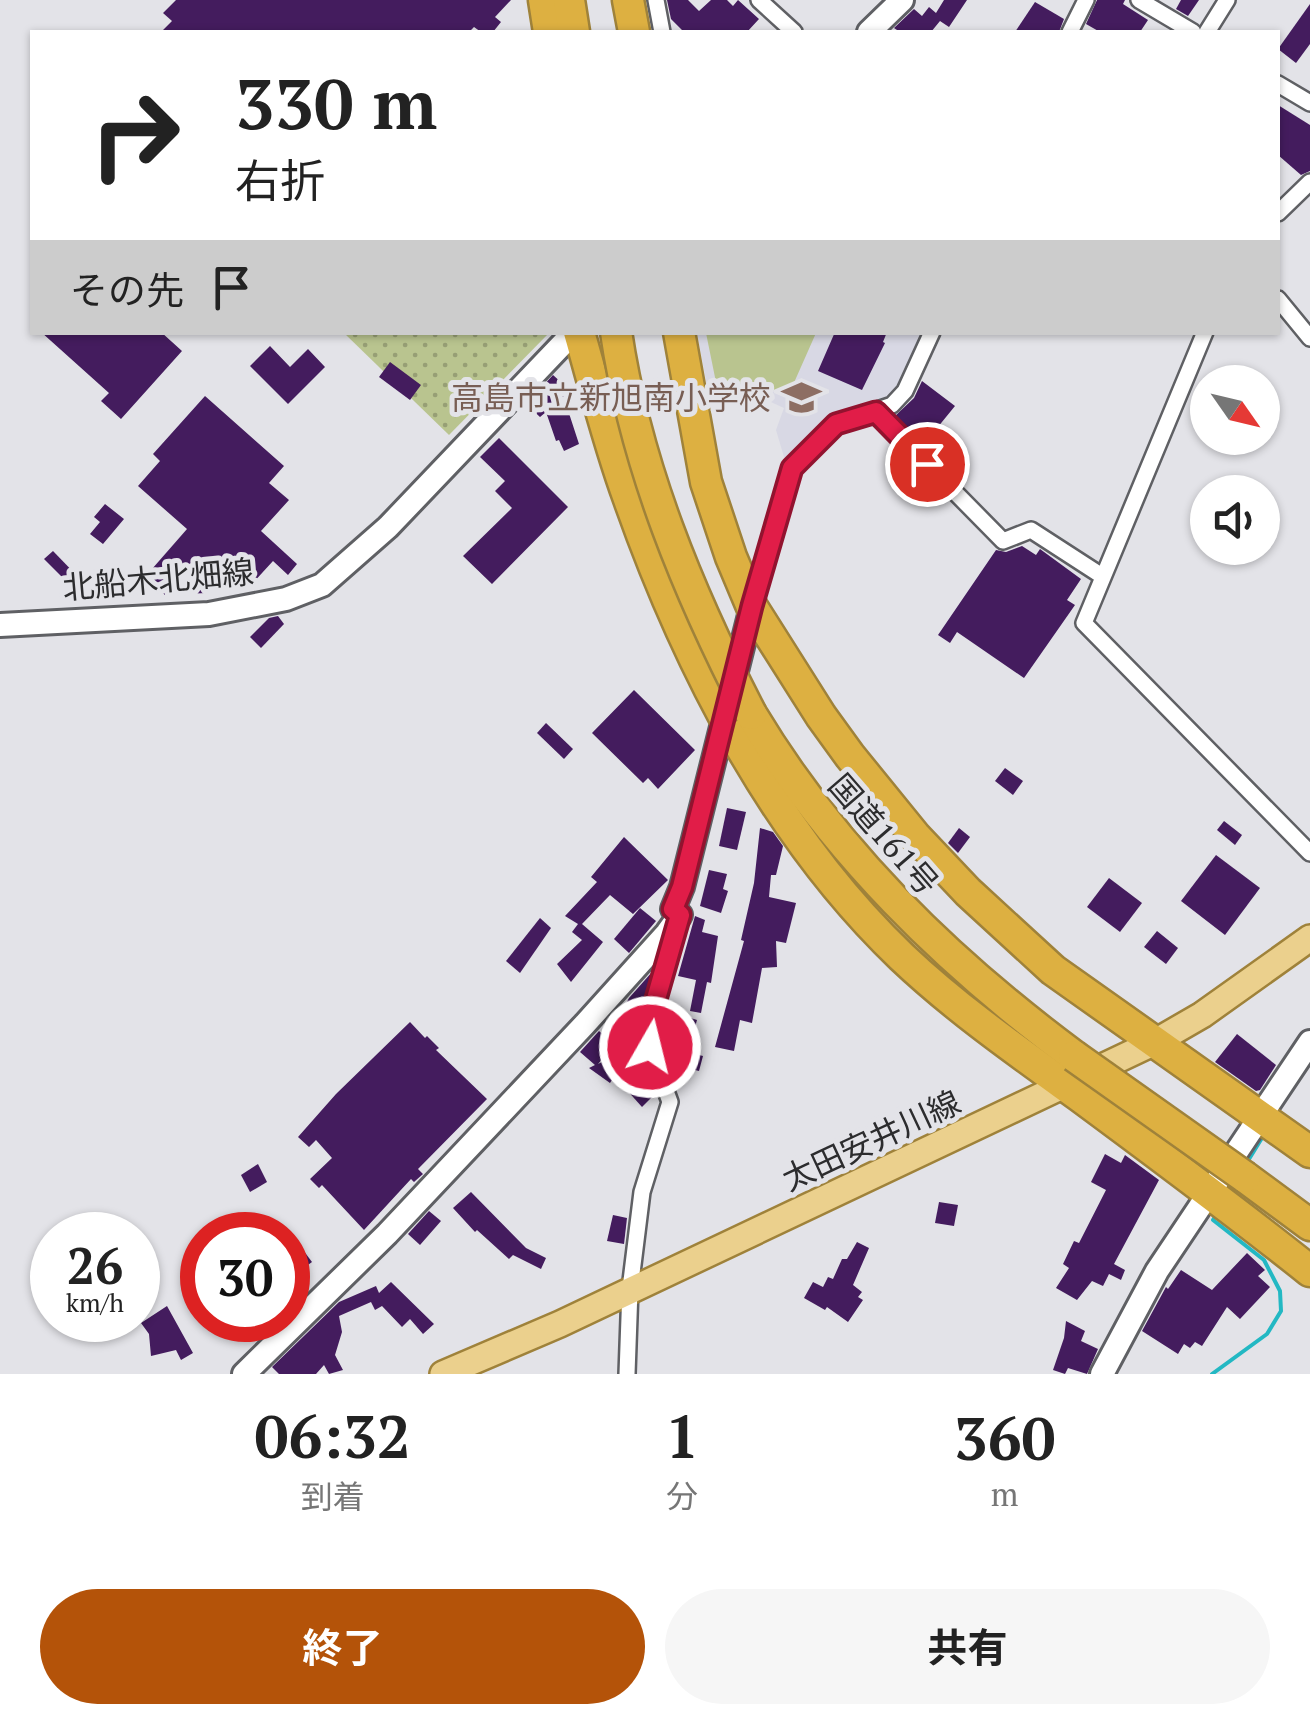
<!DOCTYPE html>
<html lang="ja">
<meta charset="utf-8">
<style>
:root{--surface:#fff;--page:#f6f6f6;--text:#222;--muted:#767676;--accent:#b45309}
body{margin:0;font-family:"PT Serif","Noto Sans JP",serif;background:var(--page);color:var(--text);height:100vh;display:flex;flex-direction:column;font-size:38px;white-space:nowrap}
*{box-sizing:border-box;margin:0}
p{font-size:32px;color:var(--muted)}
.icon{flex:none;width:55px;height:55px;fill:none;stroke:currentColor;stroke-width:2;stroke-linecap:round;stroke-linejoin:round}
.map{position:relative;height:1374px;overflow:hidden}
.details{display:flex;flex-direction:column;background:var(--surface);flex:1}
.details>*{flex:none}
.guide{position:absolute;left:30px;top:30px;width:1250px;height:305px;border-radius:0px;box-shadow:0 2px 8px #0004;background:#fff;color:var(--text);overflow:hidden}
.needle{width:65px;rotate:124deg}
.buttons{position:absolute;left:1190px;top:365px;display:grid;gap:20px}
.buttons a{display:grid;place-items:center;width:90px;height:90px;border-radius:50%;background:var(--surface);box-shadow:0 2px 8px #0004;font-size:50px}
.speed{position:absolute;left:30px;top:1212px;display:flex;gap:20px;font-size:50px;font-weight:700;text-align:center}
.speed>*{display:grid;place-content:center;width:130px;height:130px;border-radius:50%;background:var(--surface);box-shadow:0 2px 8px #0004;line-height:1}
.speed small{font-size:25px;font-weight:400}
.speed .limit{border:15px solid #d22;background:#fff;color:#111}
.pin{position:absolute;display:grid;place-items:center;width:85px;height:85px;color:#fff;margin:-42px;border:5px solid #fff;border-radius:50%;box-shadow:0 2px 10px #0007}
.me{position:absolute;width:110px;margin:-55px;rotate:8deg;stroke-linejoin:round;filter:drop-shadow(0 0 8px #0008)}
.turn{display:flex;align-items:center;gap:35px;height:210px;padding:0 40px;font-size:45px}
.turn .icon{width:130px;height:130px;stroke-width:2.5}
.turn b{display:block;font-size:70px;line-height:85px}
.then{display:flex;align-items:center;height:95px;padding:0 40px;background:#0003;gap:20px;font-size:38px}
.eta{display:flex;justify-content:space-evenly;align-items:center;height:170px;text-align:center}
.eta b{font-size:60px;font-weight:700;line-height:70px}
.action{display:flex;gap:20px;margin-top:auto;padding:20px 40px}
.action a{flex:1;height:115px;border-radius:60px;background:var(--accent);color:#fff;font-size:40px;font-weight:700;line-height:115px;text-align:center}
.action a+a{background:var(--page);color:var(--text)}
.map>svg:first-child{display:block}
</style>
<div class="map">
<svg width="1310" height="1374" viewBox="0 0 1310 1374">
<defs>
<pattern id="grass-dots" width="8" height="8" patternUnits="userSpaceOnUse" patternTransform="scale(2.5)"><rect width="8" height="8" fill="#b9c48f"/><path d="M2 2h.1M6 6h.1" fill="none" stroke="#979f75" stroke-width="1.8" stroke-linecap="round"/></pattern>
</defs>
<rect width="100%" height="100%" fill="#e3e3e8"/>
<path fill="#d8d8e4" d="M697,333H923L894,395L792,461L784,457L776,430L784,408L762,398L711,407Z"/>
<path fill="url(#grass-dots)" d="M344,333H549L449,435Z"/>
<path fill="#b9c48f" d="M706,333V332L816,333L789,394L758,387L719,397Z"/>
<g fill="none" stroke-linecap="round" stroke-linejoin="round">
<g stroke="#23b8c3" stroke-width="4">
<path d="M1246,1164L1265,1133"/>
<path d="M1212,1374L1267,1334L1281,1311L1280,1291L1264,1260L1213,1220L1216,1215"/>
</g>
</g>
<g fill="#441c5e">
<path d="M176,0H511L495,17L501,22L493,32H481L474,27L469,32H161L172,21L163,13Z"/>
<path d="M667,0H688L699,11L711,0H727L733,6L738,0L759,19L747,32H684L671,19Z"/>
<path d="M944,0H967L949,27L940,21L931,32H900L894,28L914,9L922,16L929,7L936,13Z"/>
<path d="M1097,0H1125L1123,4L1148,20L1140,32H1100L1086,24Z"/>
<path d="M1181,0H1199L1188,16L1176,9Z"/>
<path d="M1035,2L1064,19L1059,32H1015Z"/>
<path d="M1310,4V44L1296,63L1278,49Z"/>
<path d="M1278,105L1310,125V171L1301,175L1278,155Z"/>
<path d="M41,332H161L182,351L121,419L101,401L109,393Z"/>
<path d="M835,332H887L883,342L885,343L862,390L818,371Z"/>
<path d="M270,346L290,367L308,349L325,367L288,404L250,366Z"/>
<path d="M390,362L421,385L410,400L379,377Z"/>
<path d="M553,375L574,394L565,401L579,444L564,451L559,440L556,441L546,412L540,417L526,404Z"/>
<path d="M922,381L955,406L924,444L895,416L914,398Z"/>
<path d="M205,396L284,466L269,483L289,500L261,531L297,564L288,575L273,561L251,585L230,566L206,593L165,595L145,577L187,529L138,486L160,461L153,454Z"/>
<path d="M499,438L568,507L492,584L463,556L512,508L495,491L505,481L480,457Z"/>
<path d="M105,504L124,519L103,544L90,534L100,522L94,517Z"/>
<path d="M1022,546L1036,555L1040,549L1081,579L1067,600L1075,605L1024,678L957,632L950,643L938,635L996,550L1006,552Z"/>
<path d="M53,551L83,582L75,590L44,559Z"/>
<path d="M278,616L284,624L261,648L250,637L269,618Z"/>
<path d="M634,690L695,750L658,789L648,778L643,783L592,733Z"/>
<path d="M546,723L573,749L564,759L537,733Z"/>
<path d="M1005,768L1023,781L1013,795L995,781Z"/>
<path d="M727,808L746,812L737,850L719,846Z"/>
<path d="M1224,821L1242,835L1235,845L1217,830Z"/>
<path d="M760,828L773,832L783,846L776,875H771L769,897L796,903L786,943L776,941L777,967L762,968L752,1023L740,1020L734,1051L715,1047L744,941L741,940L754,883Z"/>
<path d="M959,828L970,837L958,853L948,843Z"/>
<path d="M624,837L668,880L633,914L610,895L582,924L603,942L571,982L557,964L582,940L572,932L578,924L565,916L597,882L591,877Z"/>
<path d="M1216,855L1260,888L1225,935L1181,901Z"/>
<path d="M709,870L727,874L723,889L728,891L721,913L700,906Z"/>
<path d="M1109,878L1142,903L1120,932L1087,907Z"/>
<path d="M640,908L656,921L629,953L614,939Z"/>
<path d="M695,916L705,920L702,932L718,936L711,983L707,982L701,1013L690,1011L696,980L678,976Z"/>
<path d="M540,918L551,928L520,973L506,961Z"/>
<path d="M1157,931L1178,948L1166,964L1144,947Z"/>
<path d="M652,972L640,1014L629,1036L624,1034L598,1064L602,1062L617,1072L610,1083L589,1068L595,1065L580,1052L599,1031L608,1039L629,998Z"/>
<path d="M672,1012L697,1020L692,1037L666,1028Z"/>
<path d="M410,1022L425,1038L427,1036L439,1048L436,1050L487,1099L418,1169L423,1174L414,1182L411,1179L364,1230L322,1185L319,1188L310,1179L332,1158L316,1140L309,1147L298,1137L336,1094Z"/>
<path d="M1237,1034L1276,1065L1260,1090L1256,1091L1215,1062Z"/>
<path d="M691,1038L687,1052L703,1056L699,1071L674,1065L670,1068L665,1055Z"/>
<path d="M640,1074L655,1094L642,1107L625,1088Z"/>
<path d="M903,1114L913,1118L907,1135L897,1132Z"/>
<path d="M1105,1154L1121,1163L1125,1155L1159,1180L1114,1264L1125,1270L1121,1280L1109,1274L1103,1286L1092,1281L1077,1300L1056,1288L1069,1268L1063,1264L1074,1241L1079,1243L1106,1190L1091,1182Z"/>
<path d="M258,1164L267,1182L250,1192L241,1175Z"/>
<path d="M471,1192L526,1248L546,1258L541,1269L513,1255L509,1259L477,1230L475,1232L453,1208Z"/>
<path d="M939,1202L958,1205L954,1226L935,1223Z"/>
<path d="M429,1211L441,1221L420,1245L408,1234Z"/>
<path d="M613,1215L627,1218L624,1244L607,1241Z"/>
<path d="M288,1230L312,1262L297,1273L308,1290L288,1308Z"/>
<path d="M857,1242L869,1248L853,1285L862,1292L858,1297L863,1300L848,1322L827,1307L825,1310L804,1298L813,1282L823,1287L828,1277L833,1279L842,1259H847Z"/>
<path d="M1247,1253L1265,1270L1258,1276L1270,1287L1240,1319L1227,1307L1202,1346L1195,1342L1190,1348L1184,1344L1178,1354L1142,1331L1166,1287L1168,1289L1181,1270L1212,1290Z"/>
<path d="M391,1282L434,1324L423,1334L410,1319L402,1327L382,1306L375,1310L371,1302L339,1316L342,1332L335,1355L343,1370L329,1374L324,1365L316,1374H279L272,1367L339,1302L376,1286L379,1293Z"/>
<path d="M167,1306L193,1353L181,1360L176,1350L151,1356L149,1334L141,1323Z"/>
<path d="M1066,1321L1085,1331L1081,1341L1098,1349L1087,1374L1068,1368L1065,1374L1053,1370L1064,1338Z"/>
</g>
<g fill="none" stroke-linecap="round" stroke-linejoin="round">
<defs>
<g id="street">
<path d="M656,0L662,32"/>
<path d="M759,0L794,32"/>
<path d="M1139,0L1193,32"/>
<path d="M1070,32L1086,0"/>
<path d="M1207,32L1227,0"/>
<path d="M1278,84L1310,103"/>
<path d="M1278,213L1310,182"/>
<path d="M1278,299L1310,338"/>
<path d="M1205,332L1084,623L1310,853"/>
<path d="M876,412L1003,541L1031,530L1102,576"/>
<path d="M753,603L792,468L836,424L892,405L905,391L932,332"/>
<path d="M627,1374L630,1289L642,1192L670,1102L650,1047L648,1027L677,926"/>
</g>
<g id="secondary">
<path d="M869,32L902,0"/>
<path d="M0,625L209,614L286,599L322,585L388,527L574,332"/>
<path d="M244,1374L387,1234L585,1024L667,933L680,915L673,909L682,887L752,607"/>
<path d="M1102,1374L1157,1271L1310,1042"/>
</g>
<path id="primary" d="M443,1374L560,1324L1157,1041L1202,1015L1310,938"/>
<g id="highway">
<path d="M544,0L549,32"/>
<path d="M569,0L574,32"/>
<path d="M628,0L634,32"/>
<path d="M579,332C595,388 609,445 629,499C687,664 775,836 902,957C957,1009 1020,1053 1081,1097C1158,1154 1235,1211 1310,1271"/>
<path d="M679,332L706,482L731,557L752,607L821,716L850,756L915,836L968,892L1053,970L1310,1152"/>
<path d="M751,714C834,852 946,961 1074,1056"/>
<path d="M1245,1177L1310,1225"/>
</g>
</defs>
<use href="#street" stroke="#5f6064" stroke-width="20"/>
<use href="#secondary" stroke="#5f6064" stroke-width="28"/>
<use href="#primary" stroke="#9f823a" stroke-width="30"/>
<use href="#highway" stroke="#9f823a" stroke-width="35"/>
<use href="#street" stroke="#fff" stroke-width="15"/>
<use href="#secondary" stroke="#fff" stroke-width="22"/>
<use href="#primary" stroke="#ebd08d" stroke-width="25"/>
<use href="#highway" stroke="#ddb041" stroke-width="30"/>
<defs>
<g id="highway-bridge">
<path d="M616,332C636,467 689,594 751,714"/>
<path d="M1074,1056L1245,1177"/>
</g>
</defs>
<use href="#highway-bridge" stroke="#9f823a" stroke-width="35" stroke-linecap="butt"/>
<use href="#highway-bridge" stroke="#ddb041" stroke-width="30"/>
</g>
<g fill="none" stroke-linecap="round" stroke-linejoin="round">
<defs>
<path id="route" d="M650,1047L648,1027L680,915L673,909L682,887L752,606L792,468L836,424L876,412L927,464"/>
</defs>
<use href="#route" stroke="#92132f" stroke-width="25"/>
<use href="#route" stroke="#e11d48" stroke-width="18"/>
</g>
<defs>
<symbol id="school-bare" viewBox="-9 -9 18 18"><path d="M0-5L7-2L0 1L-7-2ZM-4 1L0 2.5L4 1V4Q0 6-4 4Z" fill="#8d6e63" stroke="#e3e3e8" stroke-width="2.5" paint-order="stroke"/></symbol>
</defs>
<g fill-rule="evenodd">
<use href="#school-bare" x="774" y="370" width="55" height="55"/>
</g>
<g text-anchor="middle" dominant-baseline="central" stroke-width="10" stroke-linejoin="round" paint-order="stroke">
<g font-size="32" fill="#785e54" stroke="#e3e3e8" text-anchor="end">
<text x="771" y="397">高島市立新旭南小学校</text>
</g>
<g font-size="32" fill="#2c2c2e" stroke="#e3e3e8">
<text transform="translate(158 579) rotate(-5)">北船木北畑線</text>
<text transform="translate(884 834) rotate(49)">国道161号</text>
<text transform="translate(871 1140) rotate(-25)">太田安井川線</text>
</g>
</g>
</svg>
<div class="buttons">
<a><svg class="needle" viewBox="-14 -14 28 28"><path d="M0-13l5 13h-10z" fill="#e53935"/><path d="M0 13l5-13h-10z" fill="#767676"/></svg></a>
<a><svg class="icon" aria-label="sound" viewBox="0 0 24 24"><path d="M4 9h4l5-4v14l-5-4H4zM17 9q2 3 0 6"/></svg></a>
</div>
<div class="speed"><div>26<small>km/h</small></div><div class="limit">30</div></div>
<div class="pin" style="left:927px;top:464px;background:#d93025"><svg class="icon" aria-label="arrive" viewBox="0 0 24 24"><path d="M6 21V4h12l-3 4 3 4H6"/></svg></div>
<svg class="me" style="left:650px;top:1047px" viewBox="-20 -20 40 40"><circle r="17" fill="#e11d48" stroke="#fff" stroke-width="3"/><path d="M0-11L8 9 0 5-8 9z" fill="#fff"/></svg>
<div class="guide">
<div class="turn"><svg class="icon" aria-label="right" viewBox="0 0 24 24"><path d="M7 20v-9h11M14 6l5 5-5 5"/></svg><div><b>330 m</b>右折</div></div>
<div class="then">その先<svg class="icon" aria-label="arrive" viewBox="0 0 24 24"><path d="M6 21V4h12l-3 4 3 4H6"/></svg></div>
</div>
</div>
<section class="details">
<div class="eta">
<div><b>06:32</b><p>到着</p></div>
<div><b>1</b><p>分</p></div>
<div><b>360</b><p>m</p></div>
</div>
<div class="action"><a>終了</a><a>共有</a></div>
</section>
